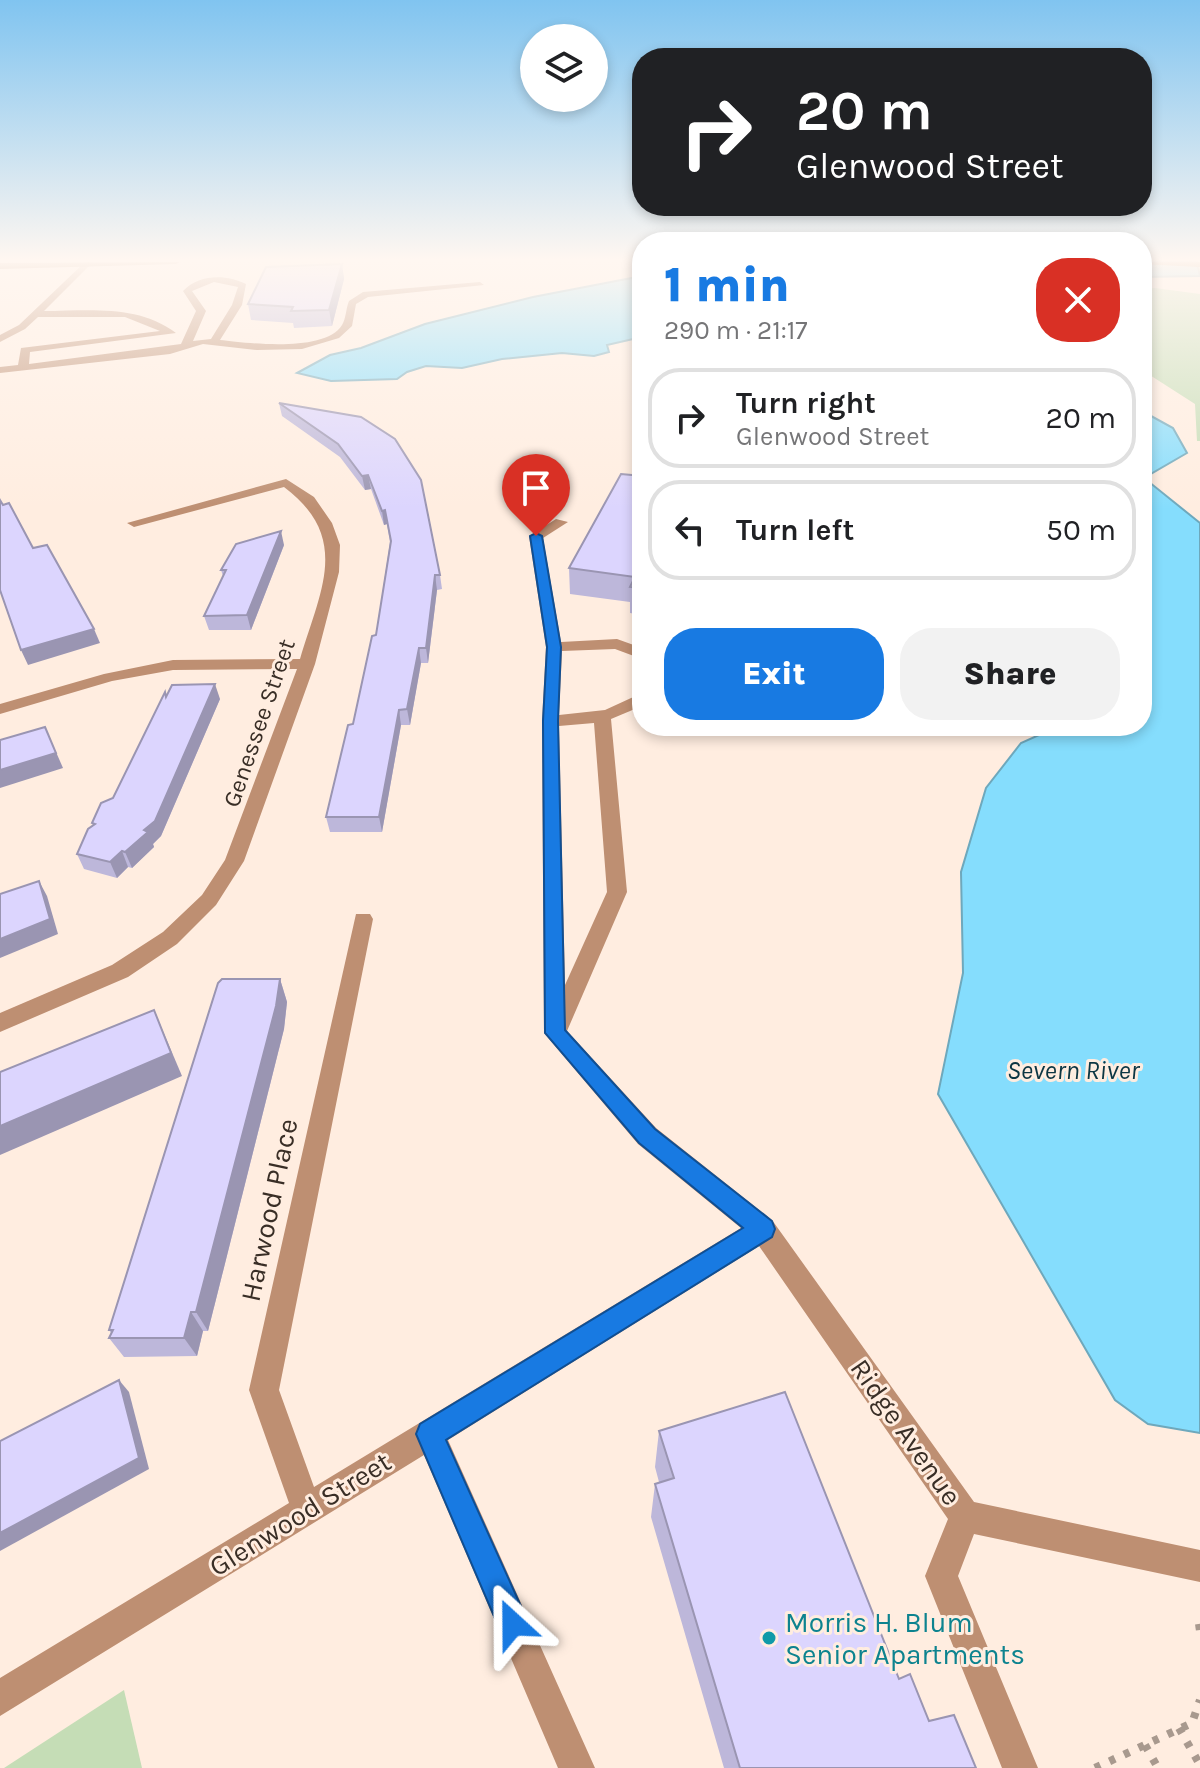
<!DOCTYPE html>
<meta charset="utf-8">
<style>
:root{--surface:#fff;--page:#f2f2f2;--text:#202124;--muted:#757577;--line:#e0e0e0;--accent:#187ae2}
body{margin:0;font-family:Karla,sans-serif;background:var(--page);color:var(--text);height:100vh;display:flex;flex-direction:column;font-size:30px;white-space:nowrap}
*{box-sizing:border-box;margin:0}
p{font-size:26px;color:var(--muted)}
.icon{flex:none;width:44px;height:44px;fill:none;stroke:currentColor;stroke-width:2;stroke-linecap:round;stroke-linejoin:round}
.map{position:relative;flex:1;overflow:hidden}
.side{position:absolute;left:632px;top:232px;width:520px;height:504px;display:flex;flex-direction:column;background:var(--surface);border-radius:32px;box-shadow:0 4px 12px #0003}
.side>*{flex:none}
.banner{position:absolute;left:632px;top:48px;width:520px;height:168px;border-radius:32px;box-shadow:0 4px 12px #0003;background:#202124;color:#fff;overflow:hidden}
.tools{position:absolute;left:520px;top:24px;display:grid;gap:16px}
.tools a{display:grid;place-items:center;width:88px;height:88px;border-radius:50%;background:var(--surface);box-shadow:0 4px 12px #0003;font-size:40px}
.pin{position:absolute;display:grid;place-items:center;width:68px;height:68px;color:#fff;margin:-82px -34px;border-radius:50% 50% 50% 0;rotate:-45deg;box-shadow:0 0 8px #0007}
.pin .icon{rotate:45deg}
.me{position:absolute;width:88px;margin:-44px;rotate:336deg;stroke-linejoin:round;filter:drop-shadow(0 0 6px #0008)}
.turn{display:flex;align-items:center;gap:28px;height:168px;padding:0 32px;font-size:36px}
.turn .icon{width:104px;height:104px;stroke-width:2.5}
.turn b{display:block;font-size:56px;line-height:68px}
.round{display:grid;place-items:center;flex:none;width:84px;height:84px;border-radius:32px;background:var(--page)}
.head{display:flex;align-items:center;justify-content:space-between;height:136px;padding:0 32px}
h1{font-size:48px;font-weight:800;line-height:60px;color:var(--accent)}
.primary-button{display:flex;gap:16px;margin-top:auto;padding:16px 32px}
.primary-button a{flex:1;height:92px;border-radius:32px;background:var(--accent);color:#fff;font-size:32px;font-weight:800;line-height:92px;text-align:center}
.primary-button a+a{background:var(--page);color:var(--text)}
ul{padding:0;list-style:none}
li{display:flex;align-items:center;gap:24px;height:100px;margin:0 16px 12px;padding:0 16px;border:4px solid var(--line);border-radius:32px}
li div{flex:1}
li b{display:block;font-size:30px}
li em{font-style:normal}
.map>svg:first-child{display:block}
</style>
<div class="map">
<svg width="1200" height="1768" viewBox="0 0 1200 1768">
<rect width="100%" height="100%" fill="#ffede0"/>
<g fill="#c5ddb6">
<path d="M1155,288L1200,294V441H1197L1195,404L1142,370V289Z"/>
<path d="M124,1690L142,1768H4Z"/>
</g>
<g fill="#85ddfd" stroke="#6ea8bc" stroke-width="2">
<path d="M1142,262H1197L1200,276L1142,277Z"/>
<path d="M642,276V337L607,345L609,352L594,356L562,353L502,359L462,368L426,366L407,372L397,379L331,381L297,373L330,355L361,348L425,324L533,297Z"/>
<path d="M1142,411L1173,428L1187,453L1144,478L1200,523V1433L1148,1424L1115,1400L938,1094L963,973L961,872L986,788L1021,743L1059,726H1142Z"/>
</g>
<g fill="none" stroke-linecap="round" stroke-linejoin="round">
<g stroke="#a8998e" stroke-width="8" stroke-dasharray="6 10" stroke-linecap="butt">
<path d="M1199,1624L1200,1631"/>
<path d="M1179,1728L1200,1765"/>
<path d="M1145,1745L1158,1768"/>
<path d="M1095,1768L1192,1723L1200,1700"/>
</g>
<g fill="#be8f72" fill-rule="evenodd">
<path d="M85,262H93L44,311C88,311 138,304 176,333L30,352L29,364L181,344L196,311L183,291C199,274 226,274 246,284L242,305L220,340C247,343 325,353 342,325C346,319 346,308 349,301L363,292L480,282L484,285L368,297L356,304L352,326L339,338L302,349L257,350L203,344L170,354L0,373V367L18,365L21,348L160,331L125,317H38L25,329L0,342V335L19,325ZM214,282L238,287L232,305L211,339L193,341L206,311L192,291Z"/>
<path d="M286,479L314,497L332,523L340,545L339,572L315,664L244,861L216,905L177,944L128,977L0,1032V1013L112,965L163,932L202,895L225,860L297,669L173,670L112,681L0,714V704L104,674L173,660L300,659C320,591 352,538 284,487L134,527L127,523Z"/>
<path d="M556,519L568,522L543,538L561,642L617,639L642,648V659L615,649L562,651L559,715L605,710L642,693V706L611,719L627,892L567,1031L656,1128L772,1220L974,1502L1200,1550V1582L974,1534L958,1576L1038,1768H1002L925,1576L948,1519L759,1246L448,1440L595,1768H558L424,1455L0,1716V1678L289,1503L249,1390L356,914H370L373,919L279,1390L314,1487L741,1228L638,1144L544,1033L542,721L546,647L529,536ZM594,723L607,892L565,985L559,726Z"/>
</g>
<g fill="#81420f" fill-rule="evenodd">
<path d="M180,262L176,264L0,269V263Z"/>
<path d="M1142,262H1200V267L1142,264Z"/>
</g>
</g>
<g fill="#bdb7da">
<path d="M342,264L344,279L332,326L294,328L293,323L251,320L248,304Z"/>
<path d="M279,403L361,417L440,575L442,589L437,590L428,663H421L410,725H401L382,832H330L326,817L353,724L376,635L390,542L387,524L384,525L371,489L365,490L340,457L282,416Z"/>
<path d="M642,476V615L630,613V602L570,594L569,568Z"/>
<path d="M284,545L251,630H209L204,616L223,576L221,570Z"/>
<path d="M167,696L220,699L161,836L153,844L154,847L132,868L128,867L117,878L84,869L77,854L93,825L92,823L113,798Z"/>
<path d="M280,979L287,1002L284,1029L208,1331H203L197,1356L124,1357L109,1338L111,1333L109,1330Z"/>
<path d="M659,1431L899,1679L929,1721L976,1768H724L651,1517L655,1484L659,1482L655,1467Z"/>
</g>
<g fill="#9a95b2">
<path d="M342,264L344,279L332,326L329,310Z"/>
<path d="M368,475L371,489L365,490L362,476Z"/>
<path d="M385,510L387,524L384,525L382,511Z"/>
<path d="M281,531L284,545L251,630L247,615Z"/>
<path d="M435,575L437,590L428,663L426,648Z"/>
<path d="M94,629L100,643L28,665L21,650Z"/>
<path d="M419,648L421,663L410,725L407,709Z"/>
<path d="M215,684L220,699L161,836L153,844L154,847L132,868L125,852Z"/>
<path d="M399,710L401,725L382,832L379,817Z"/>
<path d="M45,727L63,768L0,788V770Z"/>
<path d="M122,851L128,867L117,878L110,862Z"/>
<path d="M39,881L47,896L58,934L0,958V939Z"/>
<path d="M280,979L287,1002L284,1029L208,1331L196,1312Z"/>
<path d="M154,1010L182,1076L0,1155V1126Z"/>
<path d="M191,1312L203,1331L197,1356L184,1338Z"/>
<path d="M119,1380L129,1392L149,1469L0,1551V1533Z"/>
</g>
<g fill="#dcd5fe" stroke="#9a95b2" stroke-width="2">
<path d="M342,264L329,310L291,311L293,307L248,304L266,267Z"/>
<path d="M279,403L361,417L395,439L421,480L440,575H435L426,648H419L407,709L399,710L379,817H326L348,725L353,724L372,636L376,635L391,541L385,510L382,511L368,475L362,476L338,444Z"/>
<path d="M621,474L642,476V588L630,587L635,577L569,568Z"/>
<path d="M0,500L3,505L9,503L33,548L47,545L94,629L21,650L0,590Z"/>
<path d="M281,531L247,615L204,616L226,570H221L236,544Z"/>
<path d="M215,684L155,821L144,830L148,832L125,852L122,851L110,862L77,854L88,829L95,824L92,823L101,803L113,798L165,692L166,697L172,685Z"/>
<path d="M45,727L56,753L0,770V740Z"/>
<path d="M39,881L50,919L0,939V894Z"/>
<path d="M222,979H280L276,1006L196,1312H191L184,1338H109L113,1330H109L218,983Z"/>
<path d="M154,1010L171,1053L0,1126V1072Z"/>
<path d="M119,1380L139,1458L0,1533V1441Z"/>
<path d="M785,1392L899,1679L910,1674L929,1721L954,1715L976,1768H740L655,1484L674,1478L659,1431Z"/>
</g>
<linearGradient id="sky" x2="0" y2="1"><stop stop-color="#80c4f0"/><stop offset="0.51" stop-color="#fff7f1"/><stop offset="1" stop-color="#fff7f1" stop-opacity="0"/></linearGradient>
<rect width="1200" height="509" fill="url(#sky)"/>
<path fill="#187ae2" stroke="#104f93" stroke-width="2" d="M536,533L542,536L561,647L558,721L565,1030L655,1129L772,1221L775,1229L772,1237L446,1440L529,1624L524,1635L513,1639L502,1635L416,1434L420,1424L743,1228L639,1143L545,1033L543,721L547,647L530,536Z"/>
<circle fill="#0f9aa8" stroke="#ffede0" stroke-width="3" cx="769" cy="1638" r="8"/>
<g text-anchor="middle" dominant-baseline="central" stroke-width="6" stroke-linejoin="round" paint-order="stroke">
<g font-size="24" fill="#392e26" stroke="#ffede0">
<text transform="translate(259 723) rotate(-71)">Genessee Street</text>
</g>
<g font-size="26" font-style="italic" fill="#0c3643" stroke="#ffede0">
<text x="1073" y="1070">Severn River</text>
</g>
<g font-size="28" fill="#392e26" stroke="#ffede0">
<text transform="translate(269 1210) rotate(-78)">Harwood Place</text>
<text transform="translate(906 1432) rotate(55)">Ridge Avenue</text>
<text transform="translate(300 1514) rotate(-32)">Glenwood Street</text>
</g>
<g font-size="28" fill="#0d838f" stroke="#ffede0" text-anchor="start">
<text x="785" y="1622">Morris H. Blum<tspan x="785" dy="32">Senior Apartments</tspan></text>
</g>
</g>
</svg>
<div class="tools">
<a><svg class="icon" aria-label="layers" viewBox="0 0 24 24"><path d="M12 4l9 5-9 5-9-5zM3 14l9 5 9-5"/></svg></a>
</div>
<div class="pin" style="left:536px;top:536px;background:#d93025"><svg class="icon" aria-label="arrive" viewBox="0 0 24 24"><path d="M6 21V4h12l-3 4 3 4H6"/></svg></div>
<svg class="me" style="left:513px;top:1624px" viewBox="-20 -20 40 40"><path d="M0-17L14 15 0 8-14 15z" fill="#187ae2" stroke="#fff" stroke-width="4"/></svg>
<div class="banner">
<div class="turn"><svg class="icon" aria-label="right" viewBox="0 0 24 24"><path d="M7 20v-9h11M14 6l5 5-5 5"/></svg><div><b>20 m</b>Glenwood Street</div></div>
</div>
<section class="side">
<div class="head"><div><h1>1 min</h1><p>290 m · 21:17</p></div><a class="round" style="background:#d93025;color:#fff"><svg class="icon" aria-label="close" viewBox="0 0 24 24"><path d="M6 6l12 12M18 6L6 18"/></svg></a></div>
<ul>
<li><svg class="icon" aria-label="right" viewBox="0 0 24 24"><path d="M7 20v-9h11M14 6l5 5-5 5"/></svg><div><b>Turn right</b><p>Glenwood Street</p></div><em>20 m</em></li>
<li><svg class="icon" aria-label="left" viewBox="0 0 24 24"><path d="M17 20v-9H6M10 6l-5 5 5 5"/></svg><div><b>Turn left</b></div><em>50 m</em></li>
</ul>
<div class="primary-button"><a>Exit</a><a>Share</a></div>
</section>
</div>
